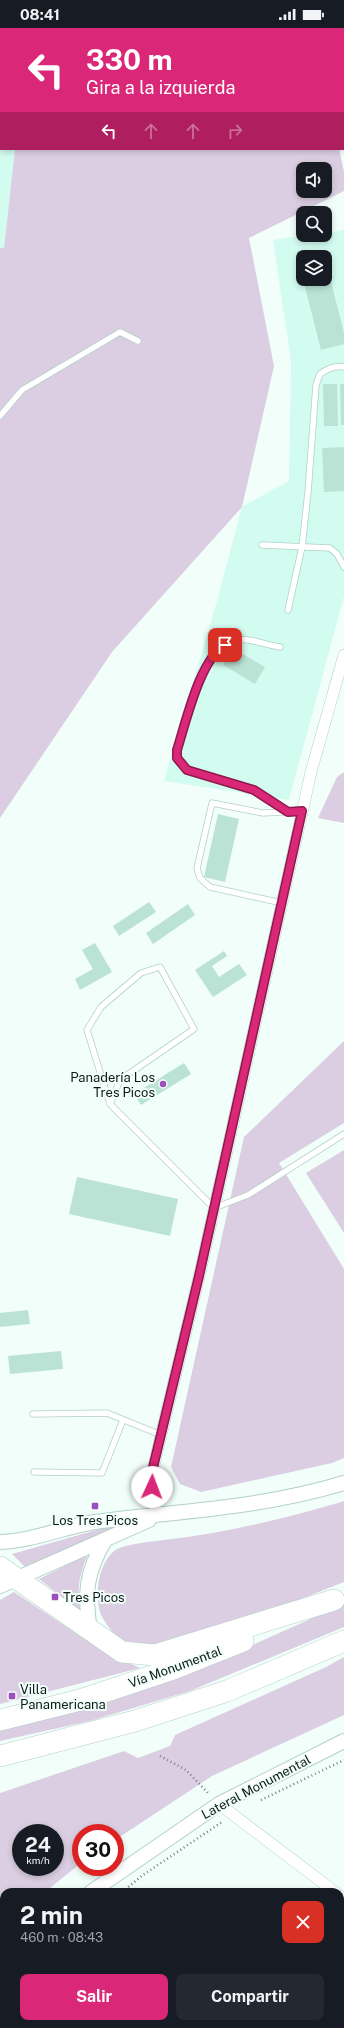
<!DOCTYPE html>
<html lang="es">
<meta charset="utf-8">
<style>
:root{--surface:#171b24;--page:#242831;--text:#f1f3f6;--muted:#9ea1a6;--accent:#db2777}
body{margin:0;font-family:"Public Sans",sans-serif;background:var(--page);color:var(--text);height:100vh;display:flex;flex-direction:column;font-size:15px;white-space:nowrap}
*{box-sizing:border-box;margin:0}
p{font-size:13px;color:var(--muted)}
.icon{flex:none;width:22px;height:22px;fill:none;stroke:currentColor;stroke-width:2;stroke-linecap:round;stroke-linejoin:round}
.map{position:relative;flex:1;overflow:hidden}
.sheet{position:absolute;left:0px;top:1860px;width:344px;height:140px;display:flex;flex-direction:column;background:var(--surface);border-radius:12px 12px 0 0;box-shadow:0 2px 6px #0003}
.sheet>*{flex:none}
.top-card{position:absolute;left:0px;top:0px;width:344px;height:122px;box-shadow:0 2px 6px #0003;background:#db2777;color:#fff;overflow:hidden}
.tools{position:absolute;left:296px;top:134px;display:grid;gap:8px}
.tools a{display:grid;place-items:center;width:36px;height:36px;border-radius:8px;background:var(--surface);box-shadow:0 2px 6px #0003;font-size:20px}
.speed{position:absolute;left:12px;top:1796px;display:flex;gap:8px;font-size:20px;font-weight:700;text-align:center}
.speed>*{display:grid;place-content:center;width:52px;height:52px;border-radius:50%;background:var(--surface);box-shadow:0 2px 6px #0003;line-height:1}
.speed small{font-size:10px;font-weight:400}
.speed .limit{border:6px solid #d22;background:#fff;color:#111}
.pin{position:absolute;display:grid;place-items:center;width:34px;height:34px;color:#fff;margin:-17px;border-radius:8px;box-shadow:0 2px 6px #0006}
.me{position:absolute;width:44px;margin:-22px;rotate:2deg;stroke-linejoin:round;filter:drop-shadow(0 0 3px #0008)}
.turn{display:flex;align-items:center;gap:14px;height:84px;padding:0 20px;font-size:18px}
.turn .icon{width:52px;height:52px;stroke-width:2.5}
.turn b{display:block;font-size:28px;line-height:34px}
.lanes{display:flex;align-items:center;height:38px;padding:0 20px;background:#0003;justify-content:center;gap:20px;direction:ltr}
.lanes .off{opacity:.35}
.round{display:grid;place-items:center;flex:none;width:42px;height:42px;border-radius:8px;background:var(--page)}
.overview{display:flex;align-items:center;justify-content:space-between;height:68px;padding:0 20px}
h1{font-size:24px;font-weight:700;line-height:30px}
.cta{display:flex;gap:8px;margin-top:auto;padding:8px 20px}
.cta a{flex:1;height:46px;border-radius:8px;background:var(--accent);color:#fff;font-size:16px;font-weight:700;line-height:46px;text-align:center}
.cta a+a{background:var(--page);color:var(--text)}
.status{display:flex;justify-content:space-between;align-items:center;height:28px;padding:0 20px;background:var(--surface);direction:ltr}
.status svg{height:11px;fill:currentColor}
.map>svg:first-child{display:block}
</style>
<div class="status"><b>08:41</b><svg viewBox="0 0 49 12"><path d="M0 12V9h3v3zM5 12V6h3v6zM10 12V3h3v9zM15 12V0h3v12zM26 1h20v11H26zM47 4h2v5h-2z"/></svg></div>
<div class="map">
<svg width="344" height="2000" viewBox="0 0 344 2000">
<rect width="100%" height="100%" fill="#f1fefa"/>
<g fill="#d2fcef" fill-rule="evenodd">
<path d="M0,0H102L1,1V121H15L4,220H0Z"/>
<path d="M344,202V568L289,772L164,753L217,573L242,479L289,453L291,333L273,212L308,207H325V205ZM303,229H325V251H303Z"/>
<path d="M344,1960V2000H312L315,1996H340V1965Z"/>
</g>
<g fill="#dbcee2" fill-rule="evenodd">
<path d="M102,0H344L343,10V1Z"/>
<path d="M15,121H339L344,144V163L249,210L274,338L242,479L112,624L0,790V220H4ZM303,141H325V163H303Z"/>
<path d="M344,744V795L318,790L337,749Z"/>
<path d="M344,1013V1095L279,1135L344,1241V1430L332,1435L201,1464L180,1456L171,1439L244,1109Z"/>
<path d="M344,1122V1205L306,1145Z"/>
<path d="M344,1473V1554L286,1577L154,1619C132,1618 120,1616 107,1597C105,1593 101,1588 100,1584C95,1565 98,1538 113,1524C121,1516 151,1514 163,1512C221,1506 288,1490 344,1473Z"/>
<path d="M114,1497L121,1499L25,1539L12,1526Z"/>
<path d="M88,1526C79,1548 77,1560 80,1583L39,1551Z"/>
<path d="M14,1564L101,1622L140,1640L0,1676V1572Z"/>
<path d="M344,1576V1599L190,1663L90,1693L0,1713V1700L80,1681L179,1650Z"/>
<path d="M344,1629V1687L212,1748L115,1812V1805H81V1835L45,1864H4V1898L0,1901V1765L124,1723L138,1730L170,1718L175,1707L326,1639ZM21,1805H55V1839H21Z"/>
</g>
<g fill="#bae3d6">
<path d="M297,223H324L325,229H303L302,247Z"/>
<path d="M325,230L344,305V316L321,322L303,251H325Z"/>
<path d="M323,356H337L338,398H324Z"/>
<path d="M340,356H344V397H341Z"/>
<path d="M344,419V463L324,464L322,420Z"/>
<path d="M233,620L265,639L255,656L223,637Z"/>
<path d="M218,786L239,791L225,854L204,849Z"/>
<path d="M149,874L156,884L119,908L113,898Z"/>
<path d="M188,876L195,887L153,916L146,905Z"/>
<path d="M95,915L112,944L80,962L75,951L93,941L82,922Z"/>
<path d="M224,923L227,928L212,938L219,949L239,936L247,947L213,969L195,942Z"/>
<path d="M184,1035L191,1046L141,1077L134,1066Z"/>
<path d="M77,1149L178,1171L170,1208L69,1186Z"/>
<path d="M28,1282L30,1296L0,1299V1285Z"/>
<path d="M61,1323L63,1341L10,1346L8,1328Z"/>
</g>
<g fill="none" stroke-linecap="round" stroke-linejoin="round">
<defs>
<g id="service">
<path d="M0,388L22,362L120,304L138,313"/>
<path d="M262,517L330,520L337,526L344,539"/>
<path d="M288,582L302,519L308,464L316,357L320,346C327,341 335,337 344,339"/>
<path d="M280,619C266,617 246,608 232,613C201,623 187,693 177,722C177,731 179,736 187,742L253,762L289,783"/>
<path d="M282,875L210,859L200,850L197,840L212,775L263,785L302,783"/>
<path d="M110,1076L87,1002L101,979L141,945L160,939L194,1001L120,1052L110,1076L214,1180L248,1167L344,1106"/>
<path d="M33,1386L107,1385L161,1407"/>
<path d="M34,1444L102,1445L123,1392"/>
</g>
<g id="minor">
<path d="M157,1488L151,1449L199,1249L311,744L344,627"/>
<path d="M219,1776L335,1864"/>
<path d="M340,1868L344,1871"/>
</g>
<g id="tertiary">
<path d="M0,1514C33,1513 63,1499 95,1494C178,1483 263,1480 344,1455"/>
<path d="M0,1558L149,1492"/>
<path d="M90,1602C84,1565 86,1545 105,1512"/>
<path d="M91,1864L219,1776L344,1713"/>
<path d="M0,1939L4,1936"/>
</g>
<g id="motorway">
<path d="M0,1539L122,1624L155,1627L334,1572"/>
<path d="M0,1692L80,1672L173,1641L243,1613"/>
<path d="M0,1728L135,1693L227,1663L344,1613"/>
</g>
</defs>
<use href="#service" stroke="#b2d1c8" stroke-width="7"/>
<use href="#minor" stroke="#b2d1c8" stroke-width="12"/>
<use href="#tertiary" stroke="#b2d1c8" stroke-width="16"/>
<use href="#motorway" stroke="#b2d1c8" stroke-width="22"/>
<g stroke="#778380" stroke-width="2.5" stroke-dasharray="1 3" stroke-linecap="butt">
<path d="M160,1728L186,1742L209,1766"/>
<path d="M261,1772L344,1732"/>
<path d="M122,1864L143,1847L222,1794"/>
<path d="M340,1921L344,1917"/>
<path d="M0,1962L4,1958"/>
<path d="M131,1996L135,2000"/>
<path d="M259,2000L263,1996"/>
</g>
<use href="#service" stroke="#fff" stroke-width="5.5"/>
<use href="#minor" stroke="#fff" stroke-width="11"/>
<use href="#tertiary" stroke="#fff" stroke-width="14"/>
<use href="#motorway" stroke="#fff" stroke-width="21"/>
</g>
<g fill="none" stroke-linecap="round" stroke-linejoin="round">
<defs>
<path id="route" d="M152,1459L151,1448L199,1248L302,783L288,784L254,762L187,742L177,730V722C186,694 200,631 225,617"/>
</defs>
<use href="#route" stroke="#8e194d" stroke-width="10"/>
<use href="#route" stroke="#db2777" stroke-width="7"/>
</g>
<g fill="#9d4fc0" stroke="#f1fefa" stroke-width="1.5">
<circle cx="163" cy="1056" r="4"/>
<rect x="91" y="1474" width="8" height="8" rx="2"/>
<rect x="51" y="1565" width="8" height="8" rx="2"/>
<rect x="8" y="1664" width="8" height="8" rx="2"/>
</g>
<g text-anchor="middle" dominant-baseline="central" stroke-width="4" stroke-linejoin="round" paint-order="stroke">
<g font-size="13" fill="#0e1a17" stroke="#f1fefa" text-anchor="start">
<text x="155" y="1049" text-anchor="end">Panadería Los<tspan x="155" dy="15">Tres Picos</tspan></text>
<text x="95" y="1492" text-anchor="middle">Los Tres Picos</text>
<text x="63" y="1569">Tres Picos</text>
<text x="20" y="1661">Villa<tspan x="20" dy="15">Panamericana</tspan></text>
</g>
<g font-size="13" fill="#0e1a17" stroke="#f1fefa">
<text transform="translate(175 1639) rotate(-20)">Vía Monumental</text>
<text transform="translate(256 1759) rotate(-28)">Lateral Monumental</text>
</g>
</g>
</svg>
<div class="tools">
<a><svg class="icon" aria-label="sound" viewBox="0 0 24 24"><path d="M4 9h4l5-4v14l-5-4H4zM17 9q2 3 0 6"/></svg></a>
<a><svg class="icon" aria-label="search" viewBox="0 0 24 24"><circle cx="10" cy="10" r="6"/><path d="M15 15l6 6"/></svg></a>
<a><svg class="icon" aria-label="layers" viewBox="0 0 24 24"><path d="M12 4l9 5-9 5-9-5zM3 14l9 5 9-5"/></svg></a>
</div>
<div class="speed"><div>24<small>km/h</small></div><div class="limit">30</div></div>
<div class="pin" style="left:225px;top:617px;background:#d93025"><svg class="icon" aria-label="arrive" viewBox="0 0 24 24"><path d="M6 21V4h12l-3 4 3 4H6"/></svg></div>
<svg class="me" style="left:152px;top:1459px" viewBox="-20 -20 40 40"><circle r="19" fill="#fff"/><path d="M0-13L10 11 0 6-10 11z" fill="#db2777"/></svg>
<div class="top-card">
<div class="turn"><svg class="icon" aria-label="left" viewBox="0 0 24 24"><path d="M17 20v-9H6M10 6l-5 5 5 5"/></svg><div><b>330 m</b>Gira a la izquierda</div></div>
<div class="lanes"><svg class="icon" aria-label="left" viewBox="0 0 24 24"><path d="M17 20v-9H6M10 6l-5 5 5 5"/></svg><svg class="icon off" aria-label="ahead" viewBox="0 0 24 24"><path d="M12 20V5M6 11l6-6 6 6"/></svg><svg class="icon off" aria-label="ahead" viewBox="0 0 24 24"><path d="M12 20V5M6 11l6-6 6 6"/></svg><svg class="icon off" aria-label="right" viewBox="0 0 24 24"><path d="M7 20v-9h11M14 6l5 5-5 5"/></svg></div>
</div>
<section class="sheet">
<div class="overview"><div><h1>2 min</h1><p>460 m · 08:43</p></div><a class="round" style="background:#d93025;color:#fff"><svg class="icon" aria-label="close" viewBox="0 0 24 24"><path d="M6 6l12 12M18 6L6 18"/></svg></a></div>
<div class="cta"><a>Salir</a><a>Compartir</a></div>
</section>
</div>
